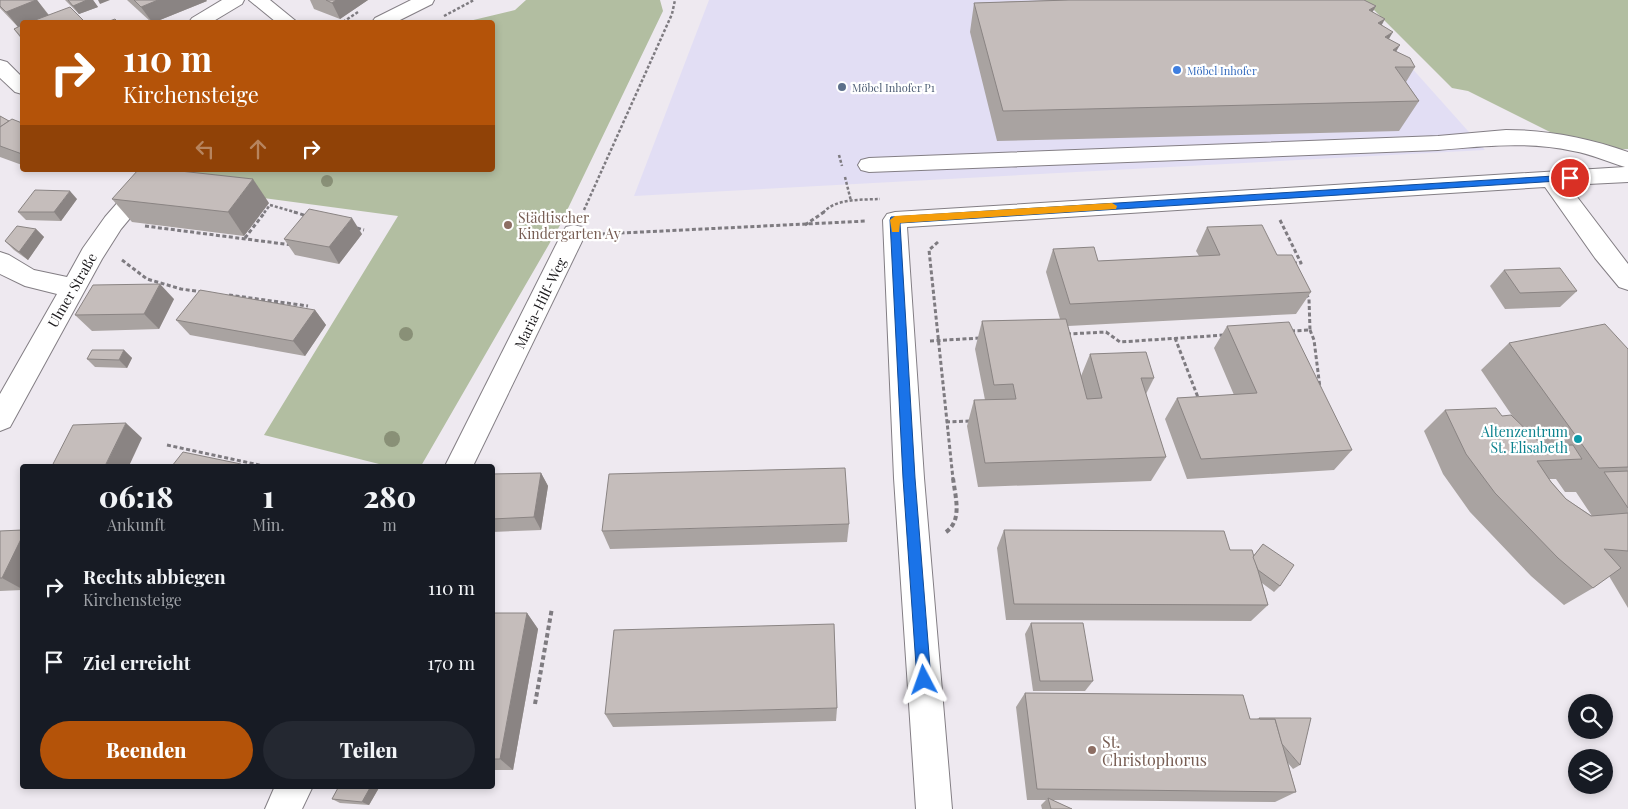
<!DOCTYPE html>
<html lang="de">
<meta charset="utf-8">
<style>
:root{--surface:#171b24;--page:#242831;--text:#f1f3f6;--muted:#9ea1a6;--accent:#b45309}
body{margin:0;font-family:"Playfair Display",serif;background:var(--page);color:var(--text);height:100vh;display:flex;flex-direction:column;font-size:19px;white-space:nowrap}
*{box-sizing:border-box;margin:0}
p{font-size:16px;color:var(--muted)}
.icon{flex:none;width:28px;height:28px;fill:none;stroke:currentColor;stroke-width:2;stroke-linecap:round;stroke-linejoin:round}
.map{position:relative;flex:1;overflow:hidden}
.drawer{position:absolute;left:20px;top:464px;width:475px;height:325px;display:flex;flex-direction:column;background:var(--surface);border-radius:5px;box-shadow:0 2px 8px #0003}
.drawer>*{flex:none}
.hud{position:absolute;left:20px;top:20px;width:475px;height:152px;border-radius:5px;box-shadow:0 2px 8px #0003;background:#b45309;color:#fff;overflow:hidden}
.controls{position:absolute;left:1568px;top:694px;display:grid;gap:10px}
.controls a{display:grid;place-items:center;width:45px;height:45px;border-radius:50%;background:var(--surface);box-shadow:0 2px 8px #0003;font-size:25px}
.pin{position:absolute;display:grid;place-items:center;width:42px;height:42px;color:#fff;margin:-21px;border:2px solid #fff;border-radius:50%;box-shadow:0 1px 5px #0007}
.me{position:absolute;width:55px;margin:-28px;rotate:356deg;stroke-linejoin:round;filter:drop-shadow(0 0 4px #0008)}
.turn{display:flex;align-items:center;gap:18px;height:105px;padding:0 20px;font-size:22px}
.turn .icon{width:65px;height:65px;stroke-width:2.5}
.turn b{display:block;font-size:35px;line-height:42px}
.lanes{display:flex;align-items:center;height:48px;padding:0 20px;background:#0003;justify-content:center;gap:25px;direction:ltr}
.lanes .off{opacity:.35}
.eta{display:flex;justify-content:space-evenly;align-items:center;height:85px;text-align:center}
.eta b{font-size:30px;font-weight:800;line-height:35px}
.action{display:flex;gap:10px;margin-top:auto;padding:10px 20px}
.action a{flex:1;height:58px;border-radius:30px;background:var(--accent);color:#fff;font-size:20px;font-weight:800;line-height:58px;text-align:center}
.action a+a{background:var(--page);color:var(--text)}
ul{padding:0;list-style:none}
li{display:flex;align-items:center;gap:15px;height:75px;padding:0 20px}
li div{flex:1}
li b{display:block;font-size:19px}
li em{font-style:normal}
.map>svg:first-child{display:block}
</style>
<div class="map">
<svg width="1628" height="809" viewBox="0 0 1628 809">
<rect width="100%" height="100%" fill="#eee9f0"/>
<path fill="#e2def4" d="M709,0H1351L1485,150L634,196Z"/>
<g fill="#b2bea1">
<path d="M526,0H660L663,11L559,227L421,466H387L264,435L398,216L158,184L173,170H492V22H465L515,10Z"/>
<path d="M1364,0H1628V149L1588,151L1468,91L1452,88Z"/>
</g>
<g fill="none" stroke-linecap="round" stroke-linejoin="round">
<defs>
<g id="minor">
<path d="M222,0H244L242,4L212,22H189L192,18Z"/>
<path d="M249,0H270L297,22H276Z"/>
<path d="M411,0H434L432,4L396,22H372L375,18Z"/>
<path d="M0,60L7,62L22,77V94L15,92L0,78Z"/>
<path d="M1506,130C1548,130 1588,138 1628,152V182L1568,185L1628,264V290L1619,287L1595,258L1545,187L907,227L924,478L952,809H916L894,478L883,220L887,214L895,212L1625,167C1608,162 1591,154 1573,151C1528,141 1484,146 1438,150L869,172L861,170L858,165L861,160L869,158L1438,136Z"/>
<path d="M146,170H170L121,229L102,259L10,427L0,431V394L57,294L25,286L0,274V252L9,255L34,270L67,277L83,248L105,217Z"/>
<path d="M574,225L582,227L586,233L473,466H445L562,233L566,227Z"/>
<path d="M275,786H313L302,809H265Z"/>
</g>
</defs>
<use href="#minor" stroke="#837e84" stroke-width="2"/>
<g stroke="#7e7b80" stroke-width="2.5" stroke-dasharray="3 2" stroke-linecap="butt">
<path d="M444,16L474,0"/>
<path d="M343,22L358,12"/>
<path d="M839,155L842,166"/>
<path d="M845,177L851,201"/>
<path d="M584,210L672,14L675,0"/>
<path d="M264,213L270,205L298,213"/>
<path d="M823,213C835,198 862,200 880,199"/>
</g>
<g stroke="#7e7b80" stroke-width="3" stroke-dasharray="4 2.5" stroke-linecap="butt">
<path d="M294,212L307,216"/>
<path d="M1280,220L1301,263H1293"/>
<path d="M805,225L824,212"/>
<path d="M145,226L292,245"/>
<path d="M357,228L364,230"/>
<path d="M601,234L867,221"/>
<path d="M245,238L265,212"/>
<path d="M938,242L929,250L953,479"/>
<path d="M122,260L147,279L181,289L203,292"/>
<path d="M229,295L308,306"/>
<path d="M1310,330L1314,340L1320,388"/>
<path d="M1291,331L1310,330L1309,299L1307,295"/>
<path d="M1067,334L1106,332L1120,342L1225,335"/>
<path d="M1175,338L1199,400"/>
<path d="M930,341L981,338"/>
<path d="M946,422L971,421"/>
<path d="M167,445L264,466"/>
</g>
<g stroke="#7e7b80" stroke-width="4" stroke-dasharray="4.5 3" stroke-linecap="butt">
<path d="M946,532C963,520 955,496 953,478"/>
<path d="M535,704L552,608"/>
</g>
<use href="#minor" fill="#fff" fill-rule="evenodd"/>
</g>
<g fill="#899077">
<circle cx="327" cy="181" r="6"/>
<circle cx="406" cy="334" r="7"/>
<circle cx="392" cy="439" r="8"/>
</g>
<g fill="#a9a3a1" fill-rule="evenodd">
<path d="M0,0H37L49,15L83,20L22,22V40L14,29L18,27L0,8Z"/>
<path d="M65,0H93L98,7L79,14Z"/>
<path d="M127,0H206L207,1L155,22H151Z"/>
<path d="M310,0H368L340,19L314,9Z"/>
<path d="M1053,0H1364L1376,6L1372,12L1382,25L1396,52L1415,67L1406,82L1419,101L1399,131L997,141L970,32L974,3Z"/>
<path d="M0,116L9,121L22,123V165L0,157Z"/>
<path d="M77,199L61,221L26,220L18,212Z"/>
<path d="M112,199L269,203L244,236L132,222Z"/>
<path d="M1207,227L1277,255L1311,292L1296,314L1068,326L1081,376L1090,354L1154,378L1146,394L1166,457L1151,481L978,487L967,426L974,400H985L975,349L982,321L1060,319L1046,272L1053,249L1098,261L1199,256L1196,251Z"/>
<path d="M36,229L44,237L28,260L14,250L5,241Z"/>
<path d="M362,234L339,264L295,255L284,239Z"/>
<path d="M1504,270L1577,291L1560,307L1505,309L1490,286Z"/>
<path d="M174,299L159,329L92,331L75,315Z"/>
<path d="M315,310L326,325L305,356L190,335L176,320Z"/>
<path d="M1227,326L1352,450L1334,470L1187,479L1165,419L1177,398L1234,395L1214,348Z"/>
<path d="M1509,343L1628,349V608L1609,576L1593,588L1564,605L1531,576L1470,512L1443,474L1424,431L1445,410L1513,417L1481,370ZM1549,479H1556L1565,492H1576L1592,516L1566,499Z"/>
<path d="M124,350L132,358L127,368L95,367L87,359Z"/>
<path d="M541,473L548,486L541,530L492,532V474Z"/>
<path d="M849,524L847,542L610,549L602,531Z"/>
<path d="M22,530V590L0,591V531Z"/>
<path d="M1004,530L1230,550L1253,556L1263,544L1280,586L1274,592L1262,583L1268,605L1251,621L1006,620L997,548Z"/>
<path d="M492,613H527L538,629L513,770H492Z"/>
<path d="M1031,623L1093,681L1085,691H1033L1025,634Z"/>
<path d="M1025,693L1250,719H1257L1259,718L1300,765L1293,769L1288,763L1296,792L1275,802L1052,800L1072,809H1042L1041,805L1046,800H1027L1016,707Z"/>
<path d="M837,708L836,721L613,727L605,714Z"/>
<path d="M339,786H380L369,805L340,803L332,799Z"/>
</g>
<g fill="#8a8483">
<path d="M36,0H37L49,16L33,22H22V27L19,28L6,12Z"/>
<path d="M87,0H93L98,7L79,14L73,6Z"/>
<path d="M98,0H110L100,4Z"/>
<path d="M158,0H206L207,1L155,22H152L141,7Z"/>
<path d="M336,0H368L340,19L332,3Z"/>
<path d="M1376,6L1359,36L1369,10Z"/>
<path d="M1385,19L1369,48L1378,23Z"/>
<path d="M83,20L85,22H76Z"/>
<path d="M1393,32L1376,61L1385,37Z"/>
<path d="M1400,45L1383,74L1393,50Z"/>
<path d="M253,179L269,203L244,236L228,212Z"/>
<path d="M70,191L77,199L61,221L54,212Z"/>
<path d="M352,218L362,234L339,264L329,247Z"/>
<path d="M36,229L44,237L28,260L19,252Z"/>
<path d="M160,284L174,299L159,329L144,314Z"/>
<path d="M315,310L326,325L305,356L293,341Z"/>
<path d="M124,350L132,358L127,368L119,360Z"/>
<path d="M126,423L142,438L129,466H105Z"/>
<path d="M541,473L548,486L541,530L534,517Z"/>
<path d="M22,537V589L2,578Z"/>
<path d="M527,613L538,629L513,770L500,759Z"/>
<path d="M371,786H380L369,805L362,802Z"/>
</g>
<g fill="#c5bdbb" stroke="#8a8483">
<path d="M0,0H36L6,12L0,6Z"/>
<path d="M68,0H87L73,6Z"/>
<path d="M134,0H158L141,7Z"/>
<path d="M326,0H336L332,3Z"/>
<path d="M1069,0H1364L1376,6L1369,10L1385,19L1378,23L1393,32L1385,37L1400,45L1393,50L1410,58L1415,67H1395L1419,101L1003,111L974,3Z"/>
<path d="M70,7L83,20L76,22H30Z"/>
<path d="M115,19L118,22H107Z"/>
<path d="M22,25V38L14,29Z"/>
<path d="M0,116L9,121L0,127Z"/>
<path d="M12,119L22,123V154L0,146V127Z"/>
<path d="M138,170H171L253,179L228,212L112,199Z"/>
<path d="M35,190L70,191L54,212H18Z"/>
<path d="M309,209L352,218L329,247L284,239Z"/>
<path d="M1262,225L1277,255H1292L1311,292L1070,304L1053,249L1094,247L1098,261L1220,255L1207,227Z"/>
<path d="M17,226L36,229L19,252L5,241Z"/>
<path d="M1560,268L1577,291L1520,293L1504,270Z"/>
<path d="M160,284L144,314L75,315L93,285Z"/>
<path d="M200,290L315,310L293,341L176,320Z"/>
<path d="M1066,319L1087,399L1102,398L1090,354L1146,352L1154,378H1141L1166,457L985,463L974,400L1016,399L1013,384L994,385L982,321Z"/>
<path d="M1289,322L1352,450L1201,459L1177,398L1257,393L1227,326Z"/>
<path d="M1605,324L1628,349V467L1599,468L1509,343Z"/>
<path d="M92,350H124L119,360L87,359Z"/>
<path d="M1496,408L1502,416L1511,415L1543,446L1573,445L1582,459L1537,461L1551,482L1566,499L1591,516L1628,513V551L1604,549L1621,568L1593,588L1558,558L1495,493L1466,454L1445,410Z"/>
<path d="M126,423L105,466H52L73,425Z"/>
<path d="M183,452L241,464L239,466H172Z"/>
<path d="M845,468L849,524L602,531L609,474Z"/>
<path d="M1628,471V508L1604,472Z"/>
<path d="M541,473L534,517L492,519V474Z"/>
<path d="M22,530V537L2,578H0V531Z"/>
<path d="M1004,530L1224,531L1230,550H1252L1268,605L1014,604Z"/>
<path d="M1263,544L1294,565L1280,586L1258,570L1253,557Z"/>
<path d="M492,613H527L500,759H492Z"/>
<path d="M1031,623H1083L1093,681H1040Z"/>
<path d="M834,624L837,708L605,714L614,630Z"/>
<path d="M1025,693L1243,695L1250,719H1275L1296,792L1037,789Z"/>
<path d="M1259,718H1311L1300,765L1282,744L1275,719H1260Z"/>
<path d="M339,786H371L362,802L332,799Z"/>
<path d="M1048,798L1072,809H1051Z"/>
</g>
<path fill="#1a73e8" stroke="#114b97" d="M1570,175L1574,176V180L900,223L915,478L931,680L929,685L924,687L919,685L917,680L903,478L890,220L891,217Z"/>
<path fill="#f59e0b" d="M1112,203L1117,206L1116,209L900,223L899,232H892L890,220L895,216Z"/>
<circle fill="#3f7fe0" stroke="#fff" stroke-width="2" cx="1177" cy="70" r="5"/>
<circle fill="#5c6f8a" stroke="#fff" stroke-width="2" cx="842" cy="87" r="5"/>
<g fill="#8d6e63" stroke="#fff" stroke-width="2">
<circle cx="508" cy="225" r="5"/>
<circle cx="1092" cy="750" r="5"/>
</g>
<circle fill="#0f9aa8" stroke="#fff" stroke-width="2" cx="1578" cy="439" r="5"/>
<g text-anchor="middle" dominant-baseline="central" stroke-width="4.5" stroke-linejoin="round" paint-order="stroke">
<g font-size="11" fill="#366cbe" stroke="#fff" text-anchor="start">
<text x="1187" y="70">Möbel Inhofer</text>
</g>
<g font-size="11" fill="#4e5e75" stroke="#fff" text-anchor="start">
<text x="852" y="87">Möbel Inhofer P1</text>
</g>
<g font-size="14" fill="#785e54" stroke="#fff" text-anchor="start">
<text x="518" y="217">Städtischer<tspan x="518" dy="16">Kindergarten Ay</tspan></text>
</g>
<g font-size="14" fill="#1c1a1d" stroke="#fff">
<text transform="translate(72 290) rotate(-60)">Ulmer Straße</text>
<text transform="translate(540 303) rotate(-64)">Maria-Hilf-Weg</text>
</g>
<g font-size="14" fill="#0d838f" stroke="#fff" text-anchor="end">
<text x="1568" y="431">Altenzentrum<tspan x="1568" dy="16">St. Elisabeth</tspan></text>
</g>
<g font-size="16" fill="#785e54" stroke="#fff" text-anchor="start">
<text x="1102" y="741">St.<tspan x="1102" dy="18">Christophorus</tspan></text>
</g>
</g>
</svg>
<div class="controls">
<a><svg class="icon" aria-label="search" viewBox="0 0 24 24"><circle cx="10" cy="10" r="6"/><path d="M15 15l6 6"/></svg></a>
<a><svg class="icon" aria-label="layers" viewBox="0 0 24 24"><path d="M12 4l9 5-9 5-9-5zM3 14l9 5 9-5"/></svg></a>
</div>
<div class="pin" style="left:1570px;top:178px;background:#d93025"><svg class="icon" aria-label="arrive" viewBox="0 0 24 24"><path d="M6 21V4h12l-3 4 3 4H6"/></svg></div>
<svg class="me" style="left:924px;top:680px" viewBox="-20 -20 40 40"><path d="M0-17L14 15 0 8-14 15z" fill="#1a73e8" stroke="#fff" stroke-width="4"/></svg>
<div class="hud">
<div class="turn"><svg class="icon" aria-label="right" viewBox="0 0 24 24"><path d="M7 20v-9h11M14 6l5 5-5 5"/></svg><div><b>110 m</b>Kirchensteige</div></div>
<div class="lanes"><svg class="icon off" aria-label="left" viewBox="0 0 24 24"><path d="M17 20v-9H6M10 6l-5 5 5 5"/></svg><svg class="icon off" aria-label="ahead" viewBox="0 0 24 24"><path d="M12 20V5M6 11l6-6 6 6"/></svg><svg class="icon" aria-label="right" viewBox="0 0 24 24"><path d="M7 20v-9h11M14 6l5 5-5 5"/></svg></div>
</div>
<section class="drawer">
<div class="eta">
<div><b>06:18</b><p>Ankunft</p></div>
<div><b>1</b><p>Min.</p></div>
<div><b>280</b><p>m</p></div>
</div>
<ul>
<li><svg class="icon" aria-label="right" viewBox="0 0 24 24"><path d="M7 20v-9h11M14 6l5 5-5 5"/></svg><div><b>Rechts abbiegen</b><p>Kirchensteige</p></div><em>110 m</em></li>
<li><svg class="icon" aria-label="arrive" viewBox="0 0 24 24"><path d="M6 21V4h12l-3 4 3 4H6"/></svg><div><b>Ziel erreicht</b></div><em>170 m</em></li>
</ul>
<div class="action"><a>Beenden</a><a>Teilen</a></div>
</section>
</div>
